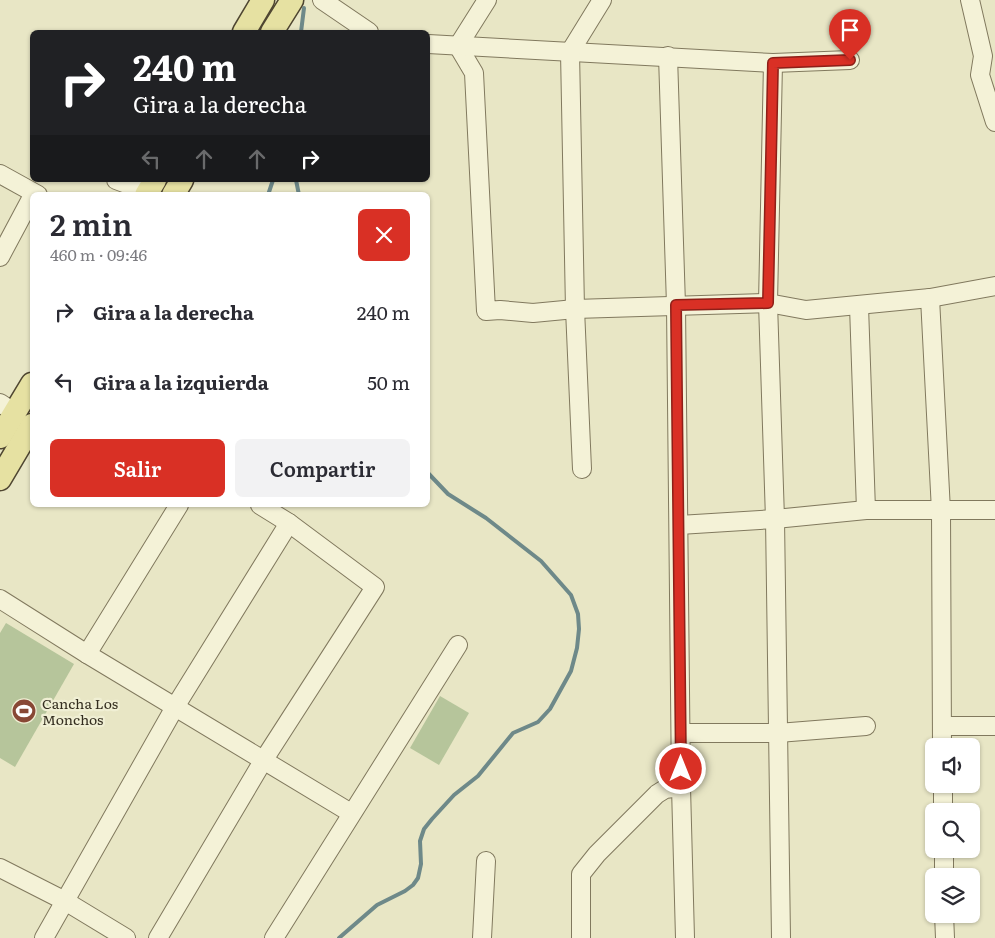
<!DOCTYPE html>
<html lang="es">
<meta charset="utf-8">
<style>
:root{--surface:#fff;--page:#f2f2f3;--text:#2b2b33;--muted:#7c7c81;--accent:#d93025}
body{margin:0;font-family:Literata,serif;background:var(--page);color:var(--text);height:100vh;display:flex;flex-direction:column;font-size:19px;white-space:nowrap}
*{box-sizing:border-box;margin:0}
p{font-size:16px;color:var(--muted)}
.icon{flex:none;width:28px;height:28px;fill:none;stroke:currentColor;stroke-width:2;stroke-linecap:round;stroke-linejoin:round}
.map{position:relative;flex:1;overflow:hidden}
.details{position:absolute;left:30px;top:192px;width:400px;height:315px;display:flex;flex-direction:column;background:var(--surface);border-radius:8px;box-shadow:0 1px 4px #0004}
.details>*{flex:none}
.banner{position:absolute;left:30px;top:30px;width:400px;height:152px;border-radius:8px;box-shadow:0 1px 4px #0004;background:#202124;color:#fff;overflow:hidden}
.tools{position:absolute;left:925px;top:738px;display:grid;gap:10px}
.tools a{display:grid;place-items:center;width:55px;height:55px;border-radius:8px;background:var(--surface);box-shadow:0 1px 4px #0004;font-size:25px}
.pin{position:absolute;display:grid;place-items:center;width:42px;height:42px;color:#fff;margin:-51px -21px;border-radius:50% 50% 50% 0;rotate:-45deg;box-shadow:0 0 5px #0007}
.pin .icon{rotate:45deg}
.me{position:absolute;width:55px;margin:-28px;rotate:0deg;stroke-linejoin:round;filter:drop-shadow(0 0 4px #0008)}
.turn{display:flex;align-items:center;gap:18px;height:105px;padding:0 20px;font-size:22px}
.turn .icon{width:65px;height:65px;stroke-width:2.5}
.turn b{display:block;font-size:35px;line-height:42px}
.lanes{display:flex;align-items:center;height:48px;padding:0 20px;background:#0003;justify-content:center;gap:25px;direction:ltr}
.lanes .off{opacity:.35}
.round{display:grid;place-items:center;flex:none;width:52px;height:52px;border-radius:8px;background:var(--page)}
.headline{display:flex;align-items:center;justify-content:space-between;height:85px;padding:0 20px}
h1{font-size:30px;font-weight:600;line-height:38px}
.cta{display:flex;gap:10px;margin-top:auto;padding:10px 20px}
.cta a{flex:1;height:58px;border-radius:8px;background:var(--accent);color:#fff;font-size:20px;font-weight:600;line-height:58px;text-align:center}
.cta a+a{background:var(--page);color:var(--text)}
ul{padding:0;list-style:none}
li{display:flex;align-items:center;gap:15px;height:70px;padding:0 20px}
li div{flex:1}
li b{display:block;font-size:19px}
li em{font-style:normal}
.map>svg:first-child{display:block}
</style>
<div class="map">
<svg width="995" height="938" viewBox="0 0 995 938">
<rect width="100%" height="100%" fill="#e8e6c5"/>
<g fill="#b6c59b">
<path d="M6,623L74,664L15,767L0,758V633Z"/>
<path d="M440,696L469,713L439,765L410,748Z"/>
</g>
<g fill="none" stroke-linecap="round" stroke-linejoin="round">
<g stroke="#6e8989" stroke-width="4">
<path d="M301,32L304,8"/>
<path d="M296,180L299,195"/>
<path d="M268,195L273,180"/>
<path d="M339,938L377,905L405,891L413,885L418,878L421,864L420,841L424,829L432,819L454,795L478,776L513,733L538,722L550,709L571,671L577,648L579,629L578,614L571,595L541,561L486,518L448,494L428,473"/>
</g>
<defs>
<g id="minor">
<path d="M322,0L369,32"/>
<path d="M487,0L458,46L474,73L486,311L500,310L533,313L575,309L768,303L806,310L930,298L995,286"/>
<path d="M970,0L983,56L980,75L995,122"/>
<path d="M428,44L773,63L850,60"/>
<path d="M668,56L676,305L681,787L685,938"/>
<path d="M773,63L768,303L775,519L781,938"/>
<path d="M0,174L38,195"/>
<path d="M116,180L148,192"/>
<path d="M0,257L32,197"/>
<path d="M930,298L941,511L942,746"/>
<path d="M859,306L866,510"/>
<path d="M0,403L15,413"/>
<path d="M582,469L575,309L570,52L602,0"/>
<path d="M679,525L775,519L866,510H995"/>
<path d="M0,599L87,654L351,813"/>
<path d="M87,654L179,505"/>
<path d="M942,726H995"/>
<path d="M681,733H778L866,726"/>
<path d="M943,784V811"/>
<path d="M944,849V876"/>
<path d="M0,868L65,901L126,938"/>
<path d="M944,914L945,938"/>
<path d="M44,938L175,707L289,523"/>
<path d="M158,938L263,761L375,587L289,523L260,505"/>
<path d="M274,938L458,645"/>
<path d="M482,938L486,861"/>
<path d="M581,938V874L597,854L657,794L665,789L681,787"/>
</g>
<g id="major">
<path d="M244,32L263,0"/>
<path d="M272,32L292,0"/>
<path d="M146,195L155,180"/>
<path d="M173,195L182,180"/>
<path d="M0,437L32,384"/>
<path d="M0,479L32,425"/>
</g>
</defs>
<use href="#minor" stroke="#81795e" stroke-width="20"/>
<use href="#major" stroke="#4f4631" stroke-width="25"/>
<use href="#minor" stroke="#f4f2d7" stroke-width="18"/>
<use href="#major" stroke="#e6e1a2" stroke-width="22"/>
</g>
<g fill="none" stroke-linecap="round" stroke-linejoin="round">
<defs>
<path id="route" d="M681,769L676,305L768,303L773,63L850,60"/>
</defs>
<use href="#route" stroke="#8d1f18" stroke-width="12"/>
<use href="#route" stroke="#d93025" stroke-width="9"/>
</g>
<defs>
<symbol id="stadium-disc" viewBox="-11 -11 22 22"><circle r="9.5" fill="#884835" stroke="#f0efd4"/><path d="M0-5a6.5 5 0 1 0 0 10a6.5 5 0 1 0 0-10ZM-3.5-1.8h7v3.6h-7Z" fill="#fff"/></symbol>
</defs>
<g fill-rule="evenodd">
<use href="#stadium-disc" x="10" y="697" width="28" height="28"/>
</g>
<g text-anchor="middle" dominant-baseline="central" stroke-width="4.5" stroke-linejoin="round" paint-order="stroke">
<g font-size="14" fill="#332d1f" stroke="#f0efd4" text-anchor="start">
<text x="42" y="703">Cancha Los<tspan x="42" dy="16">Monchos</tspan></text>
</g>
</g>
</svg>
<div class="tools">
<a><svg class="icon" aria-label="sound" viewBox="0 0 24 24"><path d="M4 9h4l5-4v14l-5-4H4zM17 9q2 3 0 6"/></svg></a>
<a><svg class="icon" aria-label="search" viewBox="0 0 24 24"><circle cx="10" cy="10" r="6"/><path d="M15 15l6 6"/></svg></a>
<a><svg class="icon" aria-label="layers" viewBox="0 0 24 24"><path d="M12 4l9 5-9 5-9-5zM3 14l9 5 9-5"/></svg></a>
</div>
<div class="pin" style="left:850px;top:60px;background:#d93025"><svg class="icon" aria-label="arrive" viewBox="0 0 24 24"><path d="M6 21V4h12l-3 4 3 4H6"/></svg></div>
<svg class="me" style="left:681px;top:769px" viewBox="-20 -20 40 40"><circle r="17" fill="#d93025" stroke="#fff" stroke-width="3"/><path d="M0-11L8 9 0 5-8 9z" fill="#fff"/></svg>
<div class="banner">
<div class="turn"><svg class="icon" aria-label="right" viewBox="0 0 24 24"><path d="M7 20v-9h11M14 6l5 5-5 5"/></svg><div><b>240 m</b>Gira a la derecha</div></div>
<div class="lanes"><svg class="icon off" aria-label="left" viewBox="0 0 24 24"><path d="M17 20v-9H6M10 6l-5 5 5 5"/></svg><svg class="icon off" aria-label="ahead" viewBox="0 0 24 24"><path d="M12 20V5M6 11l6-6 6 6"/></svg><svg class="icon off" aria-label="ahead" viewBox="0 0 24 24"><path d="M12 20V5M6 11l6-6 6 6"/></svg><svg class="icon" aria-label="right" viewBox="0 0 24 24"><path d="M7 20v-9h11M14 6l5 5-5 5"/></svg></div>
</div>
<section class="details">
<div class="headline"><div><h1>2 min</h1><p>460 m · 09:46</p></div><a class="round" style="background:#d93025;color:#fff"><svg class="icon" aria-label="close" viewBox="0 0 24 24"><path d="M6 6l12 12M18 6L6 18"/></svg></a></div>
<ul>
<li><svg class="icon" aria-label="right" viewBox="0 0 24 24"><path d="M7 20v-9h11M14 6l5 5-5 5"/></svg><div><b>Gira a la derecha</b></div><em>240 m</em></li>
<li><svg class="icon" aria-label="left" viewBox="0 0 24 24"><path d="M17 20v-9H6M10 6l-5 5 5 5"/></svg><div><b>Gira a la izquierda</b></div><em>50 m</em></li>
</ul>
<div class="cta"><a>Salir</a><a>Compartir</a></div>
</section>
</div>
